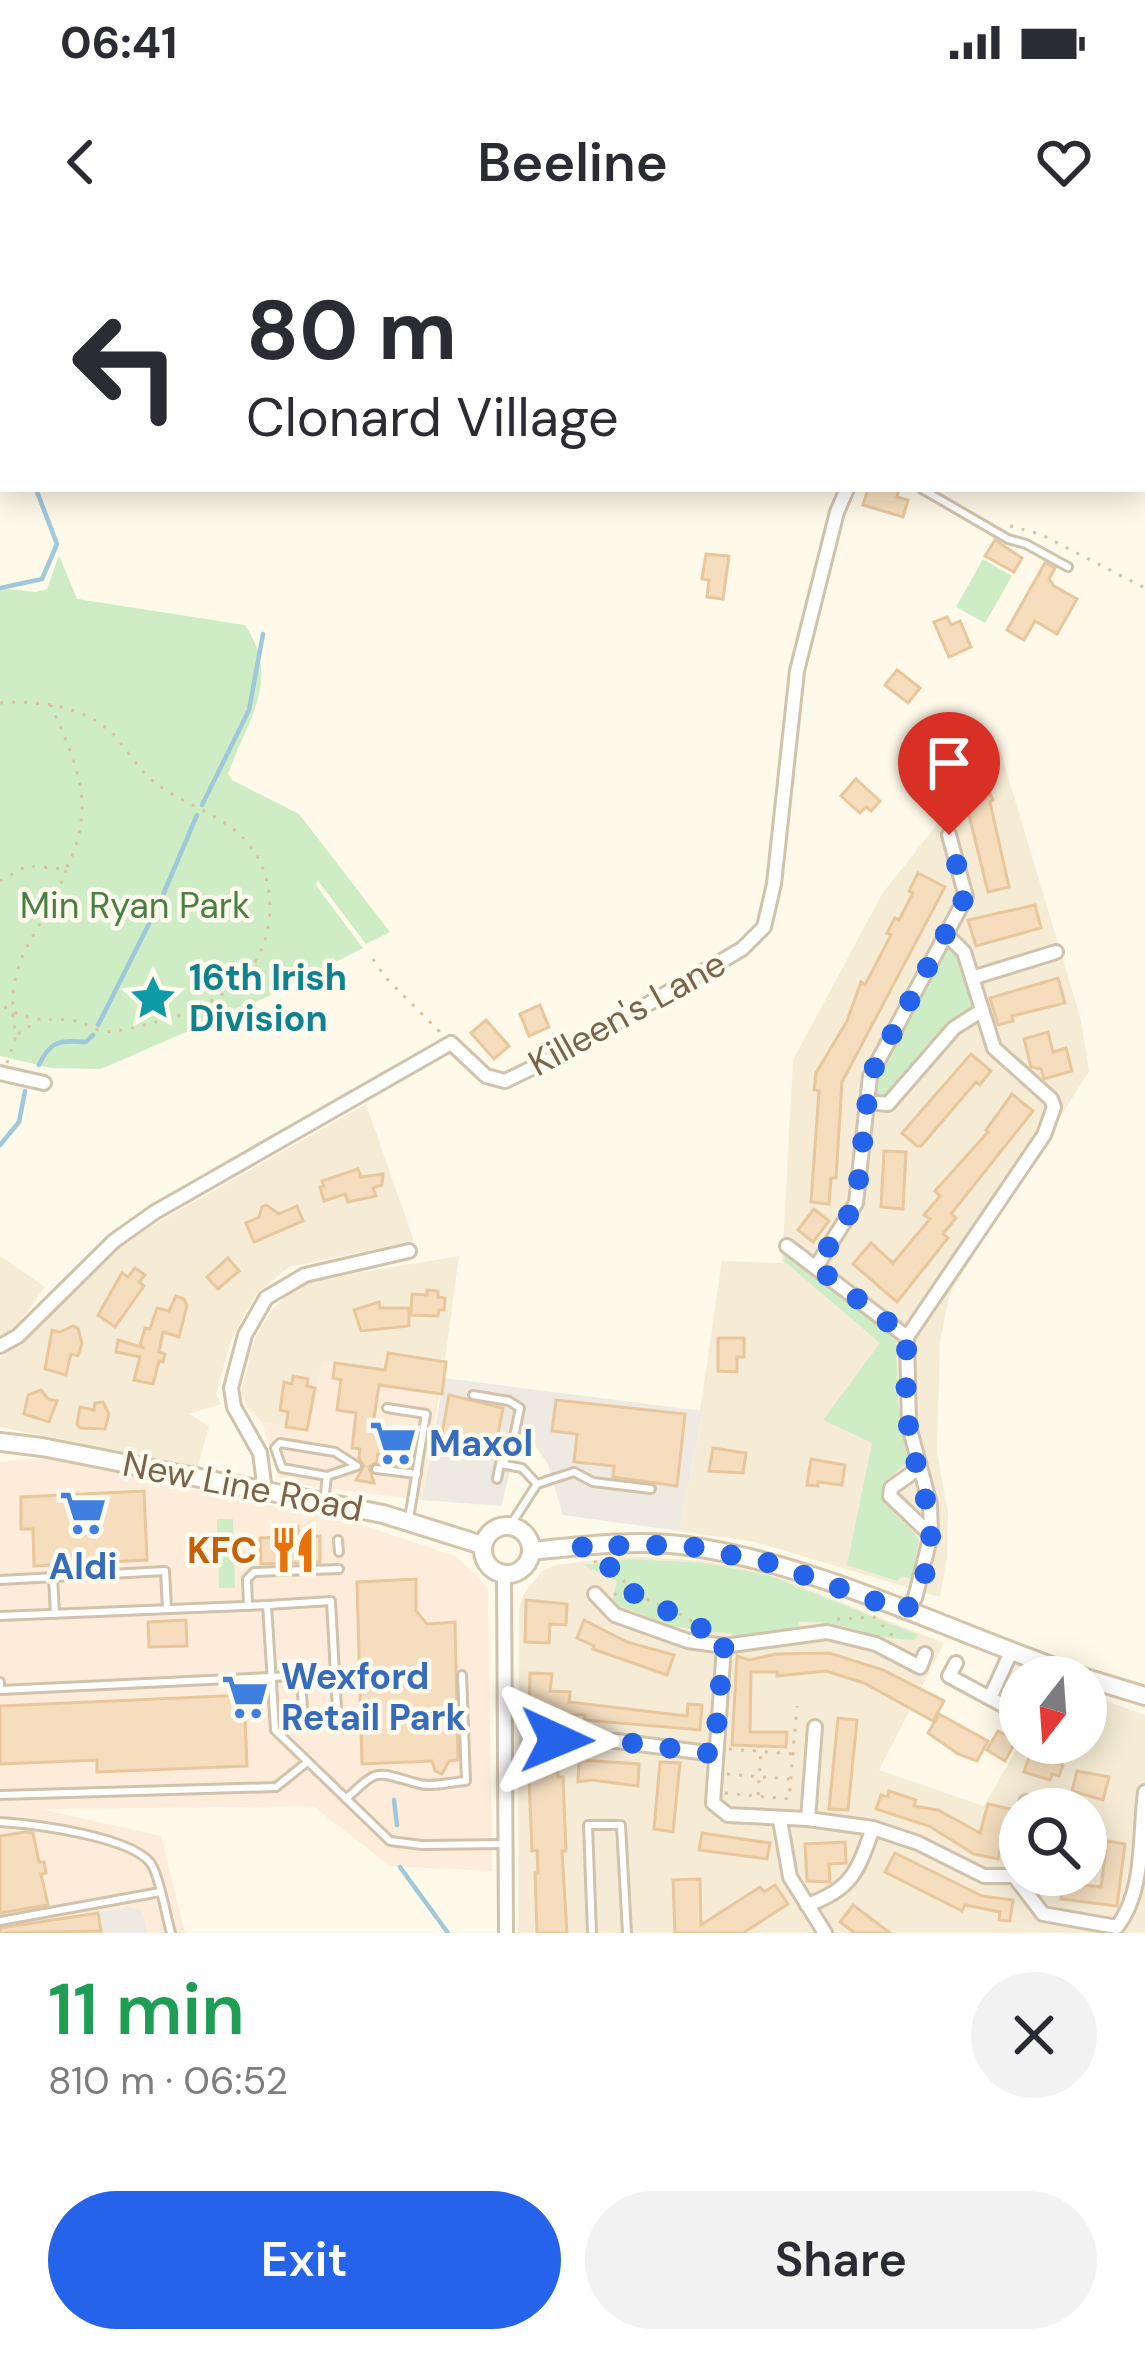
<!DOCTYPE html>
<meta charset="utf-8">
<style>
:root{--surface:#fff;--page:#f2f2f3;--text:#2b2b33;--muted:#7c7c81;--accent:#2563eb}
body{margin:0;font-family:"DM Sans",sans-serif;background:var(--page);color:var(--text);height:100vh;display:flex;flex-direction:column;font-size:45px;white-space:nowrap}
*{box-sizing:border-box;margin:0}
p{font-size:39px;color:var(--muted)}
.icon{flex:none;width:66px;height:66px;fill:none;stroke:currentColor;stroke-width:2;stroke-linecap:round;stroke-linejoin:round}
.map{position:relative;height:1693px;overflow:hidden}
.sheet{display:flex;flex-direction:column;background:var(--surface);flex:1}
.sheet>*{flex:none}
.hud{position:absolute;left:0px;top:0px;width:1146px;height:252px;box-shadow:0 6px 30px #0003;background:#fff;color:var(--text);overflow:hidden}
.needle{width:78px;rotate:197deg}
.fabs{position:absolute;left:999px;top:1416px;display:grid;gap:24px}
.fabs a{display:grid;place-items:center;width:108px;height:108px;border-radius:50%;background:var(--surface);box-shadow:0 6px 30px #0003;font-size:60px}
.pin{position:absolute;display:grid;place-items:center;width:102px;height:102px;color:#fff;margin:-123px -51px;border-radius:50% 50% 50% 0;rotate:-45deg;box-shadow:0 0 12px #0007}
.pin .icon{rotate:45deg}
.me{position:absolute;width:132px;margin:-66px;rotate:91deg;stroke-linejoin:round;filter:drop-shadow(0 0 9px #0008)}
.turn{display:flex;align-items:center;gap:42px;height:252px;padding:0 48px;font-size:54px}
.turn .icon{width:156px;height:156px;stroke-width:2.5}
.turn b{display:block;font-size:84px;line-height:102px}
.round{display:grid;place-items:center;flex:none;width:126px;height:126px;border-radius:63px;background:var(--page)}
.headline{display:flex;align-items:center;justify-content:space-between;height:204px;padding:0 48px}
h1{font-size:72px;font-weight:600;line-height:90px;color:#1e9e55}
.primary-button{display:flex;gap:24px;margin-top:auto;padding:24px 48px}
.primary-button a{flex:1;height:138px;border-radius:72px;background:var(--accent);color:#fff;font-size:48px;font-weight:600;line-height:138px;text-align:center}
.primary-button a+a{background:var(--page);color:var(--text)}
.status{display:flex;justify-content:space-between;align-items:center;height:84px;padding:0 60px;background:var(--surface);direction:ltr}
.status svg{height:33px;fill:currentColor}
header{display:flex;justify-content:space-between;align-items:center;height:156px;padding:0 48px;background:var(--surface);font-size:54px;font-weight:600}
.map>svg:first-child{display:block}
</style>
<div class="status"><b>06:41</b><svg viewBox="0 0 49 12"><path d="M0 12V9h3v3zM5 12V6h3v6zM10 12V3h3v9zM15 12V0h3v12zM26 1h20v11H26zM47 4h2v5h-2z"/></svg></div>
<header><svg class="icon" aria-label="back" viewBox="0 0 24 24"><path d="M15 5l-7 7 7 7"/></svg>Beeline<svg class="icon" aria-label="heart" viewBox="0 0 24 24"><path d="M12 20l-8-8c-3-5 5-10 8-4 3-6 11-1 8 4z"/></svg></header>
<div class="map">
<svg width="1145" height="1693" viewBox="0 0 1145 1693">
<rect width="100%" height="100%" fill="#fef9e8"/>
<g fill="#f6ecd5" fill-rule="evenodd">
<path d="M999,506L1081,780L1089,831L950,1053L940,1101L937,1212L948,1273L947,1316L940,1357L755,1302L679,1291L703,1172L700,1171L722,1021L782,1023L793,820L882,654Z"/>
<path d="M366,864L414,1001L289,1027L257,1053L231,1100L216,1154L221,1164L189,1174L209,1186L198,1226L0,1187V1117L41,1085L124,1002Z"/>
<path d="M0,1016L45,1047L14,1090L0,1095Z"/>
<path d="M459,1016L445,1120L385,1111L382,1129L323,1121L307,1190L262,1182L248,1169L241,1152L254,1100L271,1071L291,1051L308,1043L345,1035Z"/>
<path d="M629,1316L706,1321L771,1334L944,1403L879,1530L984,1566L1020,1503H1086V1454L1145,1475V1693H518L519,1369L523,1355L542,1331L556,1325ZM1020,1569H1086V1635H1020Z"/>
</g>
<g fill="#feecdb">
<path d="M385,1111L445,1120L422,1260L308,1246L278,1237L262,1182L307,1190L322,1121L381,1129Z"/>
<path d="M49,1218L362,1285L455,1316L477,1336L488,1349L492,1631L390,1626L313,1566L40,1569L161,1596L185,1693H148L142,1670L0,1691V1222Z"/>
</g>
<g fill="#eeeae1">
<path d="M444,1138L703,1171L679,1291L563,1275L547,1222L535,1206L513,1220L501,1266L422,1260Z"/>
<path d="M129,1667L142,1670L148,1693H0Z"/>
</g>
<g fill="#ceedc5">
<path d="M59,315L77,359L245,385C282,441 247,480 228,534L232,540L299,574L390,692L366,704L318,641L315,644L363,708L269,756L101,829L51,828L0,816V348L36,352L47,349Z"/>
<path d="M983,319L1012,336L985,383L956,367Z"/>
<path d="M950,708L958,712L973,770L889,855L879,856L873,848L875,840L944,713Z"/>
<path d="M785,1012L896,1100L898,1164L909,1214L906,1223L883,1243C878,1271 907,1278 919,1300L911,1339L902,1336L897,1341L847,1325L872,1203L823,1180L880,1103L784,1021Z"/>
<path d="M233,1279L235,1348H219L217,1279Z"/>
<path d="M630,1319L705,1323L771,1336L918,1395L914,1400C873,1400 846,1380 799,1382L798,1387L733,1397L732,1393L708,1392L707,1397L697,1395V1390L674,1386L668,1390L669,1385L647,1377L645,1382L643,1375L621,1366L619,1370L612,1361L617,1341L583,1325Z"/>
</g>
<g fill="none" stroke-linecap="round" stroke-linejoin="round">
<g stroke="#a0c8db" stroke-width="4.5">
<path d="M0,80L3,104"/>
<path d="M0,348L42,339L57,304L36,249"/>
<path d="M202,565L249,470L263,394"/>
<path d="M98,785L160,662L197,575"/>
<path d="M39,825C50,800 61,800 86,802L93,795"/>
<path d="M0,905L19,882L25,851"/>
<path d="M394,1560L397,1585"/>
<path d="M400,1627L448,1693"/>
</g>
</g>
<g fill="#f5ddbe" stroke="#e8c79d" stroke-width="3">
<path d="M868,249H899L897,257L908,260L903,277L863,265Z"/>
<path d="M995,300L1022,318L1014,332L985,316Z"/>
<path d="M706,314L729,316L723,359L707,357L709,340L702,339Z"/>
<path d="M1045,323L1055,328L1049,339L1054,346L1077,359L1057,394L1035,381L1024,400L1007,390Z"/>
<path d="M947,377L951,385L960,381L971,407L949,417L934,382Z"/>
<path d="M897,430L920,448L908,463L885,445Z"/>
<path d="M856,539L880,561L871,571L866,567L860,573L841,556Z"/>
<path d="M986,545L993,560L990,562L1009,647L988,652L969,575L961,557Z"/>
<path d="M918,633L945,647L842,842L836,938H831L829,964L811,962L819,851L814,850L816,833L847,781L861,742L865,745L891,695L887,693L895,678L899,680L913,653L909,651Z"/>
<path d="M1035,665L1041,688L976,706L968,680Z"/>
<path d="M1058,738L1065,763L1012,776L1013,781L998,785L990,758Z"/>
<path d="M540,765L549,787L529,796L520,774Z"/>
<path d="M486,780L509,806L494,819L471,793Z"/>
<path d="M1048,792L1053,812L1066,808L1072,831L1044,839L1041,829L1031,827L1024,799Z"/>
<path d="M971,814L991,831L980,845L976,842L921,906H917L902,893Z"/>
<path d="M1012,854L1033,871L951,974L956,978L943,994L948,998L897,1062L853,1024L871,1003L893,1023L930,979L924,975L940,956L935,951L988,892L986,890Z"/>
<path d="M884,911L906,912L903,969L881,967Z"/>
<path d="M358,929L361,937L383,934L382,945L373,948L376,956L348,962L345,954L324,961L320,947L324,946L322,941Z"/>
<path d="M266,965L279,974L297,966L303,981L254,1002L246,983L259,977L262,967Z"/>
<path d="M814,969L829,981L813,1002L798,990Z"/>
<path d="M228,1018L239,1031L218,1049L207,1037Z"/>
<path d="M135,1028L145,1035L139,1042L144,1046L115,1087L98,1075L122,1033L128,1037Z"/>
<path d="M427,1050L438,1051V1057L445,1058L444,1070H439L438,1076L411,1075L412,1054L427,1055Z"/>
<path d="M176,1056L184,1059L187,1065L179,1097L163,1092L159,1112L165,1114L163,1122L159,1121L153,1144L134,1140L140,1117L116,1112L118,1100L144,1108L140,1105L145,1088L150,1089L157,1068L169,1071Z"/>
<path d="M379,1062L380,1068H409V1086L361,1091L354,1070Z"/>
<path d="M73,1086L78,1088L82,1103L78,1116L71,1114L66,1135L45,1129L52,1090L60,1092Z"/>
<path d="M718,1098H744V1117H737V1132L718,1131Z"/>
<path d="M388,1113L446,1122L442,1154L379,1145L373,1185L416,1190L411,1218L378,1214L377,1222L369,1227L374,1243L356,1240L364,1226L359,1218L360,1209L352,1208L356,1173L337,1170L341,1140L333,1138L335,1123L385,1130Z"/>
<path d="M293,1136L308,1139L307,1146L315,1148L307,1190L286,1187L288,1172L280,1170L284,1142L292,1144Z"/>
<path d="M41,1150L48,1159L57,1161L49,1182L24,1174L28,1155Z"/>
<path d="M449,1155L503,1168L494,1215L440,1204Z"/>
<path d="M556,1160L685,1174L677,1246L613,1237L614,1226L574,1222L577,1194L552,1191Z"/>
<path d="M103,1162L109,1174L105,1189L80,1188L77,1184L80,1167L94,1170L95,1163Z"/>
<path d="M713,1208L746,1213L743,1233L709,1231Z"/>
<path d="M811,1219L845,1225L842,1245L818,1242V1246L807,1245Z"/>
<path d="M144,1251L147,1320L34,1326L33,1289H21V1257Z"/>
<path d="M283,1286H298L299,1297L320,1296V1322L261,1324L260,1298L284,1297Z"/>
<path d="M416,1339V1371L427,1384L455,1382L458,1520L449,1521L442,1534L435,1531L432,1521L362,1524L357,1342Z"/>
<path d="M526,1360L567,1364L566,1385L550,1384L549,1403L525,1402Z"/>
<path d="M186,1380L187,1406L149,1407L148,1382Z"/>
<path d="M584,1380L627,1402L674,1415L667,1435L593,1409L594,1406L577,1398Z"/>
<path d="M829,1413L883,1430L944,1461L933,1481L864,1443L826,1431L777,1436V1432H751L750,1492H787L786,1507L732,1505L737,1416L749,1420L776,1414Z"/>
<path d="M530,1433L552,1434L550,1451L570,1452L569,1462L687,1476L688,1464L702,1465L700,1490L584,1480L585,1475L529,1474Z"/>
<path d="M244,1455L247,1526L97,1532V1520L0,1524V1466Z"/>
<path d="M939,1474L988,1501L977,1521L958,1514L928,1493Z"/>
<path d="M838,1478L857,1480L848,1570L829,1569Z"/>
<path d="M998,1491L1016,1501L1005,1521L987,1510Z"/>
<path d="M1031,1511L1063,1525L1059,1536L1052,1534L1050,1540L1024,1532Z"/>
<path d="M579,1520L639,1524L638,1546L592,1540L578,1542Z"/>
<path d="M660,1522L680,1523L673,1592L654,1589Z"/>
<path d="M1077,1531L1109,1537L1103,1560L1072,1551Z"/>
<path d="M558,1532V1537H563L566,1611H562L567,1693H537L535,1633H538L537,1610L532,1611L529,1539L535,1538V1533Z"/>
<path d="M889,1551L916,1560L914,1566L938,1570L980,1593L988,1564L1010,1569L998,1619L974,1614L929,1586L876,1569L881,1555L888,1557Z"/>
<path d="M25,1592L33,1593L39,1622H44L46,1633L41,1634L48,1665L0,1673V1596Z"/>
<path d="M702,1593L770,1603L767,1619L699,1610Z"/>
<path d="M1107,1601L1125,1604L1117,1666L1061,1659L1064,1643L1101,1647Z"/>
<path d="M845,1602L846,1623L829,1624L830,1642L807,1641L805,1604Z"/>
<path d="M895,1613L982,1656L1013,1660L1010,1681L999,1680L1000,1672L965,1665L962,1671L885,1632Z"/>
<path d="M700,1639L701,1685L760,1647L764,1652L775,1645L788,1664L743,1693H675L673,1640Z"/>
<path d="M853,1665L873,1680L890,1693H855L840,1682Z"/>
<path d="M98,1673L101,1691L0,1693V1688Z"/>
</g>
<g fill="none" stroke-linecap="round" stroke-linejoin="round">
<defs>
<g id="service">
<path d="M922,249L1008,299L1026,304L1068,327"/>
<path d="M473,1155L509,1161L520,1168L510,1215L500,1224"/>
<path d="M387,1168L426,1174L409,1279"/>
<path d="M280,1203L335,1212L357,1226L327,1236L282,1228L275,1208Z"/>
<path d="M376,1229L417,1234"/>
<path d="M497,1239L500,1224L522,1228L537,1244"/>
<path d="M324,1262L327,1236"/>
<path d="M510,1286L537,1244L574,1232L593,1242L651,1249"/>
<path d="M338,1300L339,1312"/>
<path d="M53,1337L55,1374"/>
<path d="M0,1340L165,1331L167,1369"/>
<path d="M248,1366L247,1339L254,1332L339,1329"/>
<path d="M0,1376L267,1365L275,1490L390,1601L422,1605L505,1604"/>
<path d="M335,1434L337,1469"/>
<path d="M301,1435L303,1470"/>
<path d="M0,1442V1450L335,1434L331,1361L267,1365"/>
<path d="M0,1555L276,1547L306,1523"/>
<path d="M346,1559C380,1527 375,1532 416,1543C430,1548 451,1542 466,1541L462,1435"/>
<path d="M0,1582C33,1584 139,1597 153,1627C162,1647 165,1672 171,1693"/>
<path d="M0,1681L160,1652"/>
<path d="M592,1693L588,1585H621L627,1693"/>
</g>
<g id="minor">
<path d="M972,738L1056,712"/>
<path d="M0,833L44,843"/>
<path d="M866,862L888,864L954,788L981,771"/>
<path d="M787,1006L907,1097"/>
<path d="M816,1027L856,963L870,836L966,657L949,595"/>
<path d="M0,1106L18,1096L114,1001L155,972L451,803L486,836L505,841L571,809L742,709L764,687L774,644L797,431L837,272L847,249"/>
<path d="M919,1228L891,1248L890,1256L931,1295"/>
<path d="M265,1251L260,1213L234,1167L231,1148L245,1095L266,1058L305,1035L409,1011"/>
<path d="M504,1335L506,1693"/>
<path d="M595,1354L615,1375L688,1401L724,1406L827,1392L876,1404L920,1427L925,1414"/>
<path d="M905,1372L915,1358L931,1295L930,1264L909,1186L907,1097L1044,895L1054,867L1051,859L994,808L964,712L948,696"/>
<path d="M724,1406L713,1563L728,1575L808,1579L873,1588L918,1603L984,1636H1014L1043,1674L1117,1687C1145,1650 1139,1599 1145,1552"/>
<path d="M956,1423L949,1436L1014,1471L1020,1460"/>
<path d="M990,1458L1011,1412"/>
<path d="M557,1500L617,1501L714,1514"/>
<path d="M1025,1569L1026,1562"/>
<path d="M808,1579L815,1487"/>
<path d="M780,1580L790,1637L825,1693"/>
<path d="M1014,1636L1020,1599"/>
<path d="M807,1665C853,1649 858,1630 873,1588"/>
</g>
<g id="secondary">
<path d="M0,1202L42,1207L383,1274L482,1305"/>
<circle cx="507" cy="1310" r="24"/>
<path d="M531,1311C582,1306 637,1299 688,1306C822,1325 954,1394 1083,1437"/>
<path d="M1086,1438L1145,1456"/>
</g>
</defs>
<use href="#service" stroke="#d1c2ac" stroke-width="12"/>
<use href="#minor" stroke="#d1c2ac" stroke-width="18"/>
<use href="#secondary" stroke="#d4c4aa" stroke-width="22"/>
<g stroke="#dac1a0" stroke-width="3" stroke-dasharray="3 9" stroke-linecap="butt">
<path d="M1010,286L1040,294L1145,348"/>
<path d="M0,463C37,460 84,466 112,493C127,509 137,528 154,542C182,564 222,574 246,601C263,619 270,645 270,669C268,740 210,769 148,784C135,787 117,793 103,791C92,790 82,780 69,780C36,779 30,782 0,764"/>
<path d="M0,641L27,626L66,629C98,564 76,524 51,465"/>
<path d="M373,719L385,737L441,793"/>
<path d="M18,794L34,783"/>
<path d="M7,823L16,796C0,715 45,694 66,630"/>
<path d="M594,1321L616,1331L624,1340L625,1348"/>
<path d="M614,1355L625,1349L686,1377L701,1389"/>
<path d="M837,1379L874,1377L896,1399"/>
<path d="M729,1509L793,1514"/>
<path d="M727,1534L789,1539"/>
<path d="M725,1553L789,1559L797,1466"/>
<path d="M758,1555L761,1512"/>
</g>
<use href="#service" stroke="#fff" stroke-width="6"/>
<use href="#minor" stroke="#fff" stroke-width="12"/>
<use href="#secondary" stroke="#fff" stroke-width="16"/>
</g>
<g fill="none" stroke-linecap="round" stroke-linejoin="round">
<path stroke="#2563eb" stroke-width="21" stroke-dasharray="0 37.8" d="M557,1500L616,1501L714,1514L724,1406L703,1403L701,1388L625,1349C624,1330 603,1323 586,1319L582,1306L685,1305L706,1310L770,1323L905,1372C956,1298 917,1256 908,1182C905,1154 906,1125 907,1097L816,1027L856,963L870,836L965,657L949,595"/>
</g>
<defs>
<symbol id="sight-bare" viewBox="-9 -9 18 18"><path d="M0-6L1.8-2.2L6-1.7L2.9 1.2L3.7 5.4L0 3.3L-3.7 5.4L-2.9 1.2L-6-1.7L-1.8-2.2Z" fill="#0f9aa8" stroke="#fffcef" stroke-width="2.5" paint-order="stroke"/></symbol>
<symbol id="supermarket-bare" viewBox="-9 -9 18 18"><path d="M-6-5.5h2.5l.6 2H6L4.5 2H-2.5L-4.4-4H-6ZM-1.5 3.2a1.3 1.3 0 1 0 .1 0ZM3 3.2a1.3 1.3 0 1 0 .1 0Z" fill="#3f7fe0" stroke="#fffcef" stroke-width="2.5" paint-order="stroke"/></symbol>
<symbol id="restaurant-bare" viewBox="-9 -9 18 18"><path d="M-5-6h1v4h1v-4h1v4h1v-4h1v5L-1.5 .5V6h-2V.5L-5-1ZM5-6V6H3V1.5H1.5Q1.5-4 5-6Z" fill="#e8710a" stroke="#fffcef" stroke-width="2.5" paint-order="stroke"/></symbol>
</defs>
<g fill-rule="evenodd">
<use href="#sight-bare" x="120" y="725" width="66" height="66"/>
<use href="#supermarket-bare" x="360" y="1170" width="66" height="66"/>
<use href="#supermarket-bare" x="50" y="1240" width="66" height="66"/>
<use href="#restaurant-bare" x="260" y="1277" width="66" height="66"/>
<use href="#supermarket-bare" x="212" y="1424" width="66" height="66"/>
</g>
<g text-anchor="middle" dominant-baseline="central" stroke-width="9" stroke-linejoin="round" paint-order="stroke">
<g font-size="36" fill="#488041" stroke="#fffcef">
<text x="135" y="665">Min Ryan Park</text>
</g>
<g font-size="36" font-weight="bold" fill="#0d838f" stroke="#fffcef" text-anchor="start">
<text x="189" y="737">16th Irish<tspan x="189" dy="41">Division</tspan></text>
</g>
<g font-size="36" fill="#7a634a" stroke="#fffcef">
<text transform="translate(627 773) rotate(-29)">Killeen's Lane</text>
<text transform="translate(243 1246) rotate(11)">New Line Road</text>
</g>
<g font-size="36" font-weight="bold" fill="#366cbe" stroke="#fffcef" text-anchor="start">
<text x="429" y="1203">Maxol</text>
<text x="83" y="1326" text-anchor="middle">Aldi</text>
<text x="281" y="1436">Wexford<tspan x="281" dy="41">Retail Park</tspan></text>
</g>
<g font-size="36" font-weight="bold" fill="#c56008" stroke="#fffcef" text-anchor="end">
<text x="257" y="1310">KFC</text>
</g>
</g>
</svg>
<div class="fabs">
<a><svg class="needle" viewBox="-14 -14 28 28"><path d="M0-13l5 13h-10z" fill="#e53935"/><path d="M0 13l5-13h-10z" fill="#7c7c81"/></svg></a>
<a><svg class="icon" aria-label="search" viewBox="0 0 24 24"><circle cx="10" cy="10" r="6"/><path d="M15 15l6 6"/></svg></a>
</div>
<div class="pin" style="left:949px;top:595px;background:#d93025"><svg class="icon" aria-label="arrive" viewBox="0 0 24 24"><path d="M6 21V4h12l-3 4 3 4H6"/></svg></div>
<svg class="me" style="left:557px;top:1500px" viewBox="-20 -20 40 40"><path d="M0-17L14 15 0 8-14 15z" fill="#2563eb" stroke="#fff" stroke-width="4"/></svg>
<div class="hud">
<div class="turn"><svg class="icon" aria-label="left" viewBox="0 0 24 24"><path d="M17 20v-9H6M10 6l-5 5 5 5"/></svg><div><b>80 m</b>Clonard Village</div></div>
</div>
</div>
<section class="sheet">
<div class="headline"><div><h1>11 min</h1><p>810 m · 06:52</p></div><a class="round"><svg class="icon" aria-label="close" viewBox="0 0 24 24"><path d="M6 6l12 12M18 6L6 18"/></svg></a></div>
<div class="primary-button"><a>Exit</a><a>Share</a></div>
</section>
